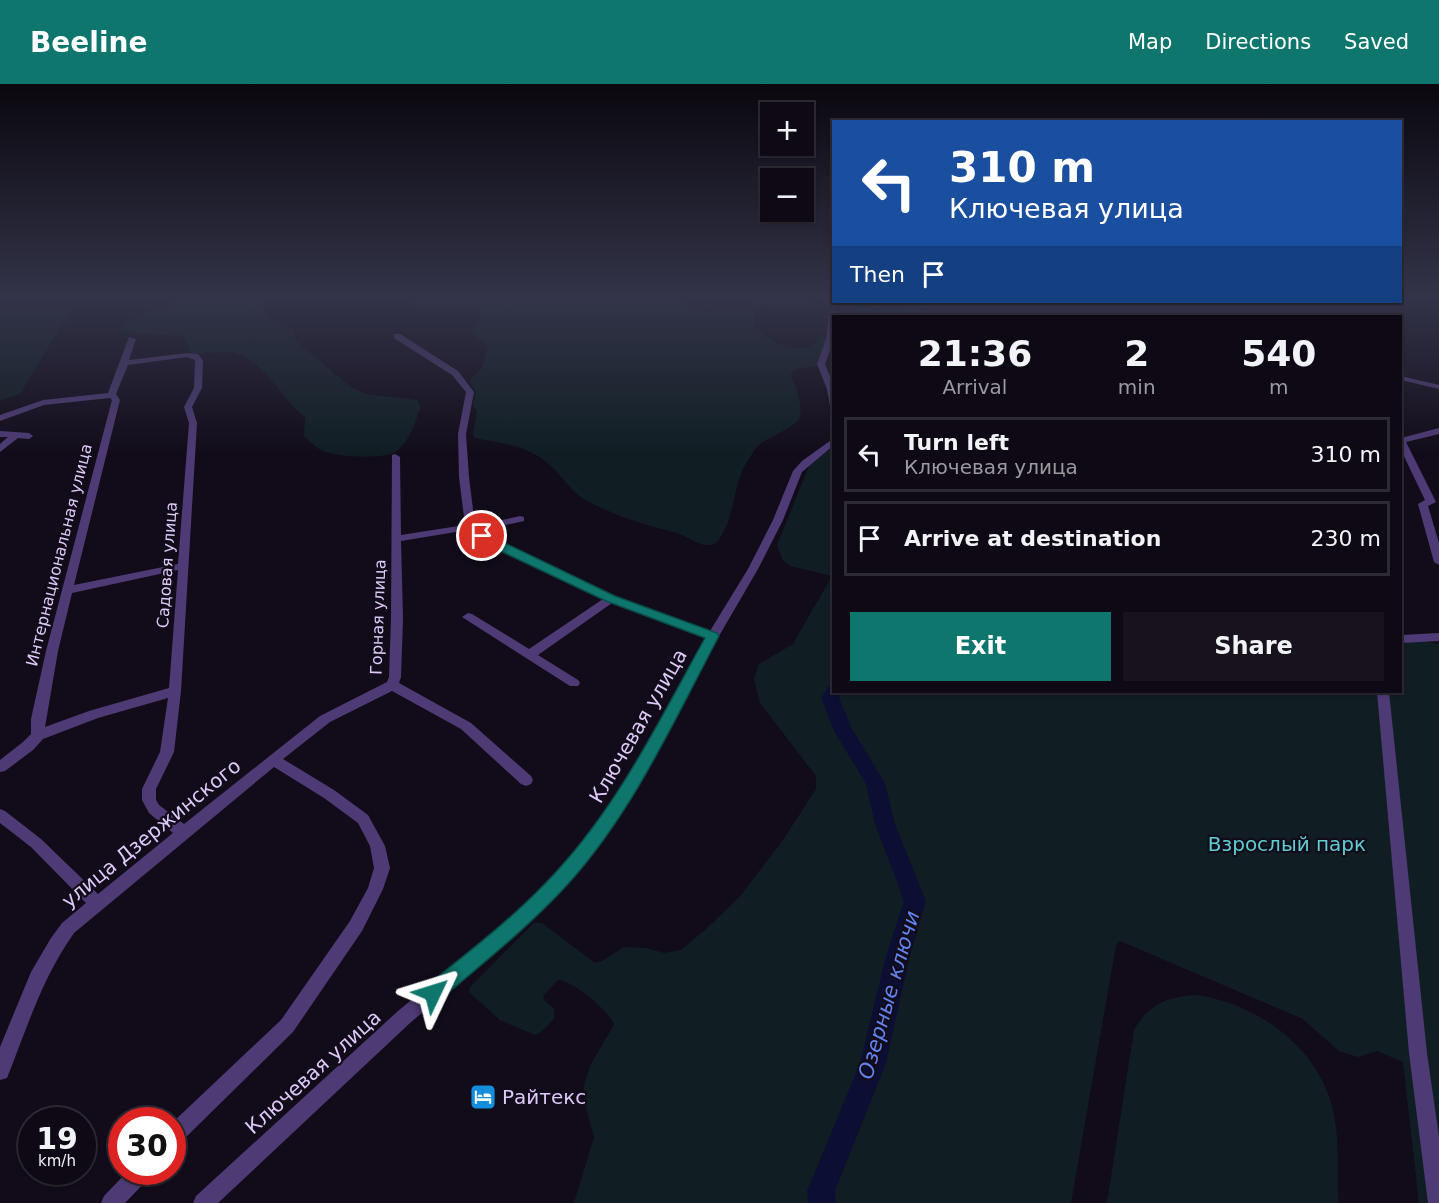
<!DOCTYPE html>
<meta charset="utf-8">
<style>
:root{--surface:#0e0914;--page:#17121d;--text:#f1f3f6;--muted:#9b9aa0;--line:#2e2a34;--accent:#0f766e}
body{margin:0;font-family:"DejaVu Sans",sans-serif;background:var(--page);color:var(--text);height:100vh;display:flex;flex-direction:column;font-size:22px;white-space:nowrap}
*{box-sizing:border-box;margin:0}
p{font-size:20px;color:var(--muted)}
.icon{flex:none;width:33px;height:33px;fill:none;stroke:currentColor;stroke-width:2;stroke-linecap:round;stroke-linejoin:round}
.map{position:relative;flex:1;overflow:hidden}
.panel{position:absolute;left:832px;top:231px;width:570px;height:378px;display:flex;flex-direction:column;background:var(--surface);border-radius:0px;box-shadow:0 2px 4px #0004,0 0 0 2px var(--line)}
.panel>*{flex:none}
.hud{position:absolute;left:832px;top:36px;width:570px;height:183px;border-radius:0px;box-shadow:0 2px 4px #0004,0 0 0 2px var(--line);background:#1a4fa0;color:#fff;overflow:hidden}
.buttons{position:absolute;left:760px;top:18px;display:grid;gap:12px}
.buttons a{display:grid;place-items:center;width:54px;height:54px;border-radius:0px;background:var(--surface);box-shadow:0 2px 4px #0004,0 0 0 2px var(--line);font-size:30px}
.speed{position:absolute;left:18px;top:1023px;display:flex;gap:12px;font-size:30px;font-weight:700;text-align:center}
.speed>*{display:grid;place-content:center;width:78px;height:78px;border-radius:50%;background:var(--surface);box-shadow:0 2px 4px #0004,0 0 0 2px var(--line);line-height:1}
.speed small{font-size:15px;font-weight:400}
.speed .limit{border:9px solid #d22;background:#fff;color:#111}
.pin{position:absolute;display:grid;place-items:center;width:51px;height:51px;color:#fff;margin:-26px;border:3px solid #fff;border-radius:50%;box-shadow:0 2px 6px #0007}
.me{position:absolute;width:66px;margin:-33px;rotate:49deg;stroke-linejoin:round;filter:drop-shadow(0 0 4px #0008)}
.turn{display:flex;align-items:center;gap:21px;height:126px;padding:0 18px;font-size:27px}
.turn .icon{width:78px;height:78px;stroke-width:2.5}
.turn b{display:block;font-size:42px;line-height:51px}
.then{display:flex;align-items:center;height:57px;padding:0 18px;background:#0003;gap:12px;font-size:22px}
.eta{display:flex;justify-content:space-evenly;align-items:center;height:102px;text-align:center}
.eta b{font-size:36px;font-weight:800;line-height:42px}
.action{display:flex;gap:12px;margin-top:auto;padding:12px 18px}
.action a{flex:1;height:69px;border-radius:0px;background:var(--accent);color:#fff;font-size:24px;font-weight:800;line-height:69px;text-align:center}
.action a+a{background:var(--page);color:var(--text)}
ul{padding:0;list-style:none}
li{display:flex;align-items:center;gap:18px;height:75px;margin:0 12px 9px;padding:0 6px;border:3px solid var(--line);border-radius:0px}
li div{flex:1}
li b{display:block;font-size:22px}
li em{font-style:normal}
header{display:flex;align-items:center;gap:36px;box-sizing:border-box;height:84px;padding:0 30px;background:var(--accent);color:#fff}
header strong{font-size:28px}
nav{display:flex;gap:33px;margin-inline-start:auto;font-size:21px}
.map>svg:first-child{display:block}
</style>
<header>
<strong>Beeline</strong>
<nav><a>Map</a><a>Directions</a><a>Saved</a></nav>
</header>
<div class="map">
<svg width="1439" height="1119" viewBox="0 0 1439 1119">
<rect width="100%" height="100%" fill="#120c1a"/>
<g fill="#101e23">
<path d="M189,213H265L261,214L266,233L294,248L296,257L352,304L366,310L417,316L421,322C416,337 410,356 397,367C386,376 336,373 323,367C316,364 310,357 304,353L305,334C279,313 267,279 234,269C221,266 206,271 192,269L182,252L131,249L120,245C133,229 170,221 189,213Z"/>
<path d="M407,213H683L681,216C698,238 731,220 753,225L755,243C764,247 763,251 769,255C779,262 798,268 810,262C816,260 815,256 820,253H828L818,277L819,282L797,285L790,291C796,302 804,323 799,335C796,342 768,354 760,360C755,364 751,372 747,378C731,403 736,437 716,459C701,466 691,453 677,449C642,440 614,432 582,414C571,407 565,396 556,387C533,362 507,360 475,354L473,351L477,327L473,322L476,308L471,300V294L482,284L488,262L472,249V246L483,231C461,213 428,235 407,213Z"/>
<path d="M735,213H790L820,220L823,224C808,229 749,220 735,213Z"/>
<path d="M866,218H930L911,232H858L859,224Z"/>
<path d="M74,221L20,310L0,317V223Z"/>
<path d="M834,361V608H1401V552L1439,560V1119H1419L1403,978L1377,967L1358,973L1339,967L1303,935L1120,857L1116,861L1071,1119H574L594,1053L585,1020L584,1001L591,980L614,941C611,928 572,896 558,896L543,912L544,916L554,925V935L541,948L535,951L500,936L469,908L470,903L534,839H542L595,879L602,877L624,863L646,864L664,869L681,866L706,845L741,811L783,756L816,705V692L760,619L754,595L759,580L793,560L832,492L790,482L782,475L777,461L809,382Z"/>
<path d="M1196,911C1257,919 1319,964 1333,1026C1340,1056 1337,1089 1338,1119H1107L1134,946C1149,920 1167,913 1196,911Z"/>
</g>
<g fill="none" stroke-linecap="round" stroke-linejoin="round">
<g fill="#0c0f33" fill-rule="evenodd">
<path d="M899,218H910C898,230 860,234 844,232Z"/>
<path d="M834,601V608H842L839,614L852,645L885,699L895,740L926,817L910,872L886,979L835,1107L836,1119H808L807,1107L860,979L886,872L904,817L875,740L866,700L834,647L821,614L828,603Z"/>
</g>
<g fill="#4e3b75" fill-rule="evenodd">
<path d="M832,227L835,229L834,255L825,280L834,302V325L830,322L827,305L817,280L826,255L829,229Z"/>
<path d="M394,250H400L458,287L474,308L466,350L469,393L475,442L520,432L524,433V437L482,446L502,460L615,512L710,547L748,485L773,436L793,387L802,377L834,354V361L802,388L783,436L758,485L719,552L629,718L605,752L569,798L531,837L410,939L218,1119H193L196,1112L398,927L519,827L557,788L595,744L619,710L706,554L612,519L538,571L578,596L580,599L578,602H570L462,533L468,529L472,530L529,565L603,515L494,464L468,446L401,457L403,535L401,593L399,599L471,639L531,692L533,696L531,700L526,702L521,700L461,645L392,607L330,638L283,675L334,706L368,731L385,762L390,784L383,805L362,847L293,948L179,1060L172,1063V1039L281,936L350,837L368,804L374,784L370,762L358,739L324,714L274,683L74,849C42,894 27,944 7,994L0,996V963L31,888L51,854L62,839L86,819L31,763L0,739V725L5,727L41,755L98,810L173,749L149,729L142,716V705L160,668L168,614L98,634L43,655L33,666L5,687L0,688V676L23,658L31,650V635L46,567L112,316L110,314L44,321L0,337V331L43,316L108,309L129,253L136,255L129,276L187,269L198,270L203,276L202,304L192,323L197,339L181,607L174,668L156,705V716L159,721L184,740L320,632L387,598L389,593L391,535L392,371L395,370L400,373L401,451L465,441L459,393L458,350L466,308L452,291L394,254ZM187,273L195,276L194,304L184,323L189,339L178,480L74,501L120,316L116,310L128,281ZM178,486L169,604L89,627L45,643L58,567L72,509Z"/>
<path d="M1401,292L1439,301V305L1401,296Z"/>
<path d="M1439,344V350L1406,358L1436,418L1428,422L1439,459V481L1434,478L1418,420L1425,416L1401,366V354Z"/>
<path d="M0,347L29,349L33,352L29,355L18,354L0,368V360L8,353H0Z"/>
<path d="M1439,549V557L1401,559V551Z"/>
<path d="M1377,608H1389L1427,969L1439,1053V1119H1428L1409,969Z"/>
<path d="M127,1088H151L148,1095L125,1119H101L104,1112Z"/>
</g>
</g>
<linearGradient id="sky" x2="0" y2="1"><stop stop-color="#0a070e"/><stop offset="0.58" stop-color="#333449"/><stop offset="1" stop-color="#333449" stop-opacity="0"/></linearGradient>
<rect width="1439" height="369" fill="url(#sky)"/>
<path fill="#0f766e" stroke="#0a4d48" stroke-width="1.5" d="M482,448L615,512L717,549L719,552C674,637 633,728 568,800C529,843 484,878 440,916L433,918L426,916L423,909L426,902C471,866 517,831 556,788C619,720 660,635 705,554L606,517L494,464L478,454V449Z"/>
<defs>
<symbol id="hotel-square" viewBox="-11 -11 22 22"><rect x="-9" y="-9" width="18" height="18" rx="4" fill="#138ddc" stroke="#120c1a"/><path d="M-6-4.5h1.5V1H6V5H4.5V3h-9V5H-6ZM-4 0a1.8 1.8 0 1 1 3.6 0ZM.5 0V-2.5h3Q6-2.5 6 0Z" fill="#fff"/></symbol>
</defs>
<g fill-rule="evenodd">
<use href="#hotel-square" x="468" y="998" width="30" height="30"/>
</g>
<g text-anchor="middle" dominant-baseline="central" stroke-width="4.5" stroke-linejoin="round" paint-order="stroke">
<g font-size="16" fill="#decafa" stroke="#120c1a">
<text transform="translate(59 471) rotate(-76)">Интернациональная улица</text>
<text transform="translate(167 481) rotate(-86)">Садовая улица</text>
<text transform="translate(378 533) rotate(-88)">Горная улица</text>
</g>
<g font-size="20" fill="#decafa" stroke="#120c1a">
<text transform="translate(638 642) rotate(-60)">Ключевая улица</text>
<text transform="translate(151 749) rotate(-39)">улица Дзержинского</text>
<text transform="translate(313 988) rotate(-42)">Ключевая улица</text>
</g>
<g font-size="20" fill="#5ecdd2" stroke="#120c1a">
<text x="1287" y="760">Взрослый парк</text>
</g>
<g font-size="20" fill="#decafa" stroke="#120c1a" text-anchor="start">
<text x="502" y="1013">Райтекс</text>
</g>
<g font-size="21" font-style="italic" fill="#6184f1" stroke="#120c1a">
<text transform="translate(889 911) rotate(-74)">Озерные ключи</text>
</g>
</g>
</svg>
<div class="buttons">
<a>+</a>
<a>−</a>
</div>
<div class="speed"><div>19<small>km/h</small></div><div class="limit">30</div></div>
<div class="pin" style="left:482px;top:452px;background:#d93025"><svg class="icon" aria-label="arrive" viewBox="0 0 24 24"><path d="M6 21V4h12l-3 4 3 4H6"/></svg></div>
<svg class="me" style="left:433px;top:909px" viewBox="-20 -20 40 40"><path d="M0-17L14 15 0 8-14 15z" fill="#0f766e" stroke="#fff" stroke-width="4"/></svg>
<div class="hud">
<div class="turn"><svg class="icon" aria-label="left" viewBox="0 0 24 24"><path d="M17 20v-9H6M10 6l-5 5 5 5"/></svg><div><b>310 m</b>Ключевая улица</div></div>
<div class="then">Then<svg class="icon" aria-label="arrive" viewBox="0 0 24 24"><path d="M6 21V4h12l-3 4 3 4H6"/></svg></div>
</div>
<section class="panel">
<div class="eta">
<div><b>21:36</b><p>Arrival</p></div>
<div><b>2</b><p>min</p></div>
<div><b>540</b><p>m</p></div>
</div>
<ul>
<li><svg class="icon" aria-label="left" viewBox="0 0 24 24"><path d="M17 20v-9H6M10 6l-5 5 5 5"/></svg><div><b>Turn left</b><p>Ключевая улица</p></div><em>310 m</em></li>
<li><svg class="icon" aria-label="arrive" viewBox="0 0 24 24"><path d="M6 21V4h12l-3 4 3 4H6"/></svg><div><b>Arrive at destination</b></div><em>230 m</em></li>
</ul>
<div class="action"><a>Exit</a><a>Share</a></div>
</section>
</div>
